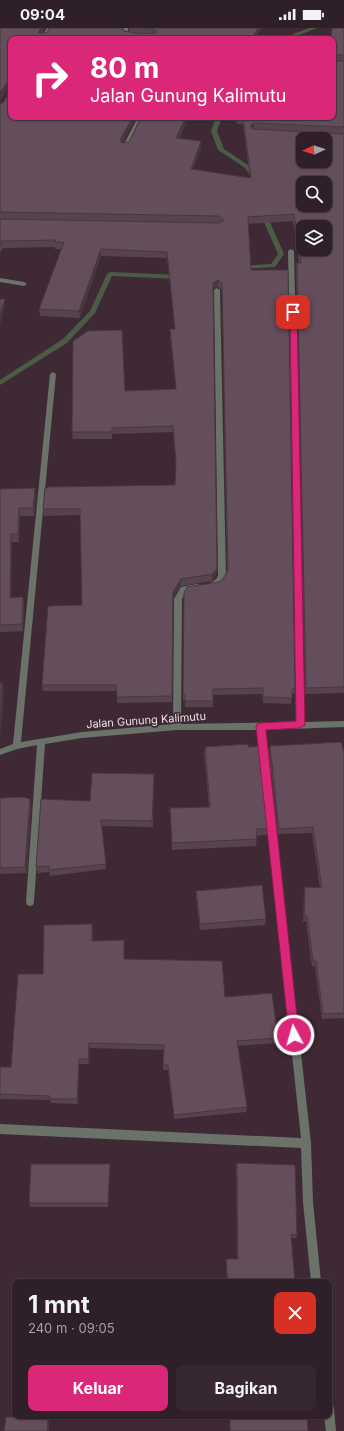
<!DOCTYPE html>
<html lang="id">
<meta charset="utf-8">
<style>
:root{--surface:#2e1f28;--page:#362730;--text:#f1f3f6;--muted:#a7a2a8;--line:#493d45;--accent:#db2777}
body{margin:0;font-family:Inter,sans-serif;background:var(--page);color:var(--text);height:100vh;display:flex;flex-direction:column;font-size:15px;white-space:nowrap}
*{box-sizing:border-box;margin:0}
p{font-size:13px;color:var(--muted)}
.icon{flex:none;width:22px;height:22px;fill:none;stroke:currentColor;stroke-width:2;stroke-linecap:round;stroke-linejoin:round}
.map{position:relative;flex:1;overflow:hidden}
.sheet{position:absolute;left:12px;top:1251px;width:320px;height:140px;display:flex;flex-direction:column;background:var(--surface);border-radius:8px;box-shadow:0 1px 3px #0004,0 0 0 1px var(--line)}
.sheet>*{flex:none}
.top-card{position:absolute;left:8px;top:8px;width:328px;height:84px;border-radius:8px;box-shadow:0 1px 3px #0004,0 0 0 1px var(--line);background:#db2777;color:#fff;overflow:hidden}
.needle{width:26px;rotate:266deg}
.controls{position:absolute;left:296px;top:104px;display:grid;gap:8px}
.controls a{display:grid;place-items:center;width:36px;height:36px;border-radius:8px;background:var(--surface);box-shadow:0 1px 3px #0004,0 0 0 1px var(--line);font-size:20px}
.pin{position:absolute;display:grid;place-items:center;width:34px;height:34px;color:#fff;margin:-17px;border-radius:8px;box-shadow:0 2px 6px #0006}
.me{position:absolute;width:44px;margin:-22px;rotate:354deg;stroke-linejoin:round;filter:drop-shadow(0 0 3px #0008)}
.turn{display:flex;align-items:center;gap:14px;height:84px;padding:0 16px;font-size:18px}
.turn .icon{width:52px;height:52px;stroke-width:2.5}
.turn b{display:block;font-size:28px;line-height:34px}
.round{display:grid;place-items:center;flex:none;width:42px;height:42px;border-radius:8px;background:var(--page)}
.head{display:flex;align-items:center;justify-content:space-between;height:68px;padding:0 16px}
h1{font-size:24px;font-weight:700;line-height:30px}
.primary-button{display:flex;gap:8px;margin-top:auto;padding:8px 16px}
.primary-button a{flex:1;height:46px;border-radius:8px;background:var(--accent);color:#fff;font-size:16px;font-weight:700;line-height:46px;text-align:center}
.primary-button a+a{background:var(--page);color:var(--text)}
.status{display:flex;justify-content:space-between;align-items:center;height:28px;padding:0 20px;background:var(--surface);direction:ltr}
.status svg{height:11px;fill:currentColor}
.map>svg:first-child{display:block}
</style>
<div class="status"><b>09:04</b><svg viewBox="0 0 49 12"><path d="M0 12V9h3v3zM5 12V6h3v6zM10 12V3h3v9zM15 12V0h3v12zM26 1h20v11H26zM47 4h2v5h-2z"/></svg></div>
<div class="map">
<svg width="344" height="1403" viewBox="0 0 344 1403">
<rect width="100%" height="100%" fill="#3e2935"/>
<g fill="none" stroke-linecap="round" stroke-linejoin="round">
<g fill="#4a5c46" fill-rule="evenodd">
<path d="M309,0H317L289,11H281Z"/>
<path d="M216,89H222L217,103L224,121L248,137L258,149L257,150H253L244,139L218,122L211,103Z"/>
<path d="M266,182L269,184L270,194L284,226L275,239L238,241L237,240L240,238L271,236L278,226L264,194L263,184Z"/>
<path d="M110,244L179,247L182,249L179,251L112,248L95,285L67,315L0,357V352L63,311L90,283L107,246Z"/>
</g>
<g fill="#6a7269" fill-rule="evenodd">
<path d="M47,0H53L46,11H40Z"/>
<path d="M122,0H128V6L152,9L155,11H142L124,8Z"/>
<path d="M138,89H144L128,120L123,121L122,120Z"/>
<path d="M291,221L294,223L304,694L344,693V699L265,702L311,1115L313,1174L321,1254H311L303,1174L301,1120L0,1106V1096L301,1110L257,702H177L82,710L45,716L34,874L33,877L30,878L27,877L26,874L37,717L17,721L0,727V721L13,716L50,346L53,344L56,346L21,714L82,704L173,696L174,571L181,559L197,556L200,557L201,559L200,561L186,563L182,571L181,696L296,694L288,223Z"/>
<path d="M0,250L24,254L27,256L24,258L0,254Z"/>
<path d="M217,260L220,262L226,548L221,557L211,561L207,558C210,554 215,554 218,548L214,262Z"/>
<path d="M329,1376L333,1377L334,1381L336,1403H326L324,1388H329Z"/>
</g>
</g>
<g fill="#57434e">
<path d="M0,0L43,5L124,3L129,4V0H262L8,60Z"/>
<path d="M329,0H344V665L305,666L296,242L297,235H299L293,193L248,196L251,242L295,660L294,666H292L291,676L263,675L262,666L213,667V679H185V673H183L184,565L219,554L223,551L227,542L222,262L218,259L213,262L216,547L212,553L181,558L173,570L172,674L117,675V663H43L42,657L82,577L80,487L44,488L43,481L175,457L176,438L173,404L112,406V411H73L72,404L125,363L176,361L170,308V301H175L167,230L101,228L80,290L40,288L39,281L62,221H55V219L2,220V223H0V76L123,115L129,114L141,89H189L179,111L201,113V120L193,141L250,150L243,96H237L236,89H333V11L332,0Z"/>
<path d="M0,461L36,467L34,488H20L19,514H12L11,570L23,569L24,577L23,603L0,604Z"/>
<path d="M270,718L344,724V990L322,991L315,938L312,939L306,893L303,894L304,864L305,859L320,860L312,805L278,806L269,724Z"/>
<path d="M205,719L268,801L267,807L257,808L256,818L172,822L170,780L209,779L204,725Z"/>
<path d="M154,746L153,799L102,798L106,841L50,848V844L38,845L36,839Z"/>
<path d="M0,770L30,771L31,777L27,845L0,846Z"/>
<path d="M196,863L266,891L265,897L200,902L196,869Z"/>
<path d="M93,901V913L125,931L225,969L278,1010L277,1015L238,1018L247,1079L246,1084L174,1091L168,1042H163L164,1022L90,1020L89,1036H79L78,1076L51,1075L50,1072L0,1071V1039H11L43,946Z"/>
<path d="M237,1135L297,1207L296,1210H291L295,1254H227L226,1234V1231H237L236,1139Z"/>
<path d="M110,1136V1140L108,1179H30L29,1175Z"/>
</g>
<g fill="#473740">
<path d="M41,0H45L40,11L38,5Z"/>
<path d="M258,0H262L255,11H251Z"/>
<path d="M11,52V59L8,60L0,73V65L8,53Z"/>
<path d="M133,89H136L121,119L120,112Z"/>
<path d="M186,89H189L176,117V110Z"/>
<path d="M254,95V102L250,104L251,97Z"/>
<path d="M201,113V120L190,148L191,141Z"/>
<path d="M101,221V228L80,290L79,283Z"/>
<path d="M218,252V259L212,262L213,255Z"/>
<path d="M5,271V278L0,297V287Z"/>
<path d="M35,460L36,467L34,488L33,480Z"/>
<path d="M19,480L20,488L19,514L18,506Z"/>
<path d="M11,506L12,514L11,577L10,570Z"/>
<path d="M217,541L216,547L212,553V546Z"/>
<path d="M181,551V558L173,570L172,674L173,564Z"/>
<path d="M23,569L24,577L23,603L22,596Z"/>
<path d="M2,655L4,662L1,711L0,701Z"/>
<path d="M30,771L31,777L27,845L25,839Z"/>
<path d="M89,1015L90,1020L89,1036L88,1031Z"/>
<path d="M79,1031V1036L78,1076L77,1071Z"/>
<path d="M48,1390L49,1393V1403H47Z"/>
</g>
<g fill="#654e5b" stroke="#473740" fill-rule="evenodd">
<path d="M0,0H41L38,5H47L49,0H123L124,3L142,6L156,5V3L152,1L146,0H258L251,11H11V52L8,53L0,65Z"/>
<path d="M332,0H344V27H333V11H331Z"/>
<path d="M333,33H344V99L254,95L251,97L252,101L344,106V659L306,660L297,235H301L294,186L248,189L251,242H288L295,660L292,661V670L263,669V660L213,661V673H185V667H183L184,565L187,559L219,554L223,551L228,542L222,255L218,252L213,255L217,541L212,546L181,551L173,564L172,668L117,669L116,657H42L48,578L82,577L80,481H43L45,460H48V459L175,457L176,434L173,398L112,400V404H72L73,313L88,303L122,302L125,363L176,361L170,301H175L167,224L101,221L79,283L39,281L64,214H55V212L1,213V216H0V191L219,195L224,192L219,188L0,184V76L3,75L11,61V89H133L120,112L122,115L129,114L141,89H186L176,110L201,113L191,141L251,150L243,89H333ZM303,111H325V133H303ZM303,155H325V177H303ZM303,199H325V221H303Z"/>
<path d="M0,271H5L0,287Z"/>
<path d="M35,460L33,480H19L18,506H11L10,570L23,569L22,596L0,597V461Z"/>
<path d="M0,655H2L0,701Z"/>
<path d="M341,714L344,724V985L323,986L316,933H313L307,888H304L305,859L322,860L313,799L279,801L270,718Z"/>
<path d="M248,716V719L259,718L268,801H256L257,811L172,815L170,780L210,779L205,719Z"/>
<path d="M92,745L154,746L152,793L101,792L106,836L49,842V838L36,839L41,771L90,773Z"/>
<path d="M23,769L30,771L25,839L0,840V770Z"/>
<path d="M262,857L266,891L200,896L196,863Z"/>
<path d="M92,896V913L124,912V931L222,933L225,969L272,965L278,1010L237,1013L247,1079L174,1087L168,1037H163L164,1017L89,1015L88,1031H79L77,1071H50V1068L0,1066V1039H11L18,946H43L44,897Z"/>
<path d="M237,1135L295,1137L297,1207L291,1206L295,1254H228L226,1231H238Z"/>
<path d="M31,1136H110L108,1175H29Z"/>
<path d="M230,1388H307L308,1403H230Z"/>
<path d="M6,1389L48,1390L47,1403H4Z"/>
</g>
<path fill="#db2777" stroke="#8e194d" d="M293,282L297,284L305,697L300,700L266,702L299,1007L298,1011L294,1012L290,1011L289,1007L256,699L257,696L261,695L296,693L290,284Z"/>
<g text-anchor="middle" dominant-baseline="central" stroke-width="3.5" stroke-linejoin="round" paint-order="stroke">
<g font-size="11" fill="#ede0e7" stroke="#3e2935">
<text transform="translate(146 692) rotate(-4)">Jalan Gunung Kalimutu</text>
</g>
</g>
</svg>
<div class="controls">
<a><svg class="needle" viewBox="-14 -14 28 28"><path d="M0-13l5 13h-10z" fill="#e53935"/><path d="M0 13l5-13h-10z" fill="#a7a2a8"/></svg></a>
<a><svg class="icon" aria-label="search" viewBox="0 0 24 24"><circle cx="10" cy="10" r="6"/><path d="M15 15l6 6"/></svg></a>
<a><svg class="icon" aria-label="layers" viewBox="0 0 24 24"><path d="M12 4l9 5-9 5-9-5zM3 14l9 5 9-5"/></svg></a>
</div>
<div class="pin" style="left:293px;top:284px;background:#d93025"><svg class="icon" aria-label="arrive" viewBox="0 0 24 24"><path d="M6 21V4h12l-3 4 3 4H6"/></svg></div>
<svg class="me" style="left:294px;top:1007px" viewBox="-20 -20 40 40"><circle r="17" fill="#db2777" stroke="#fff" stroke-width="3"/><path d="M0-11L8 9 0 5-8 9z" fill="#fff"/></svg>
<div class="top-card">
<div class="turn"><svg class="icon" aria-label="right" viewBox="0 0 24 24"><path d="M7 20v-9h11M14 6l5 5-5 5"/></svg><div><b>80 m</b>Jalan Gunung Kalimutu</div></div>
</div>
<section class="sheet">
<div class="head"><div><h1>1 mnt</h1><p>240 m · 09:05</p></div><a class="round" style="background:#d93025;color:#fff"><svg class="icon" aria-label="close" viewBox="0 0 24 24"><path d="M6 6l12 12M18 6L6 18"/></svg></a></div>
<div class="primary-button"><a>Keluar</a><a>Bagikan</a></div>
</section>
</div>
